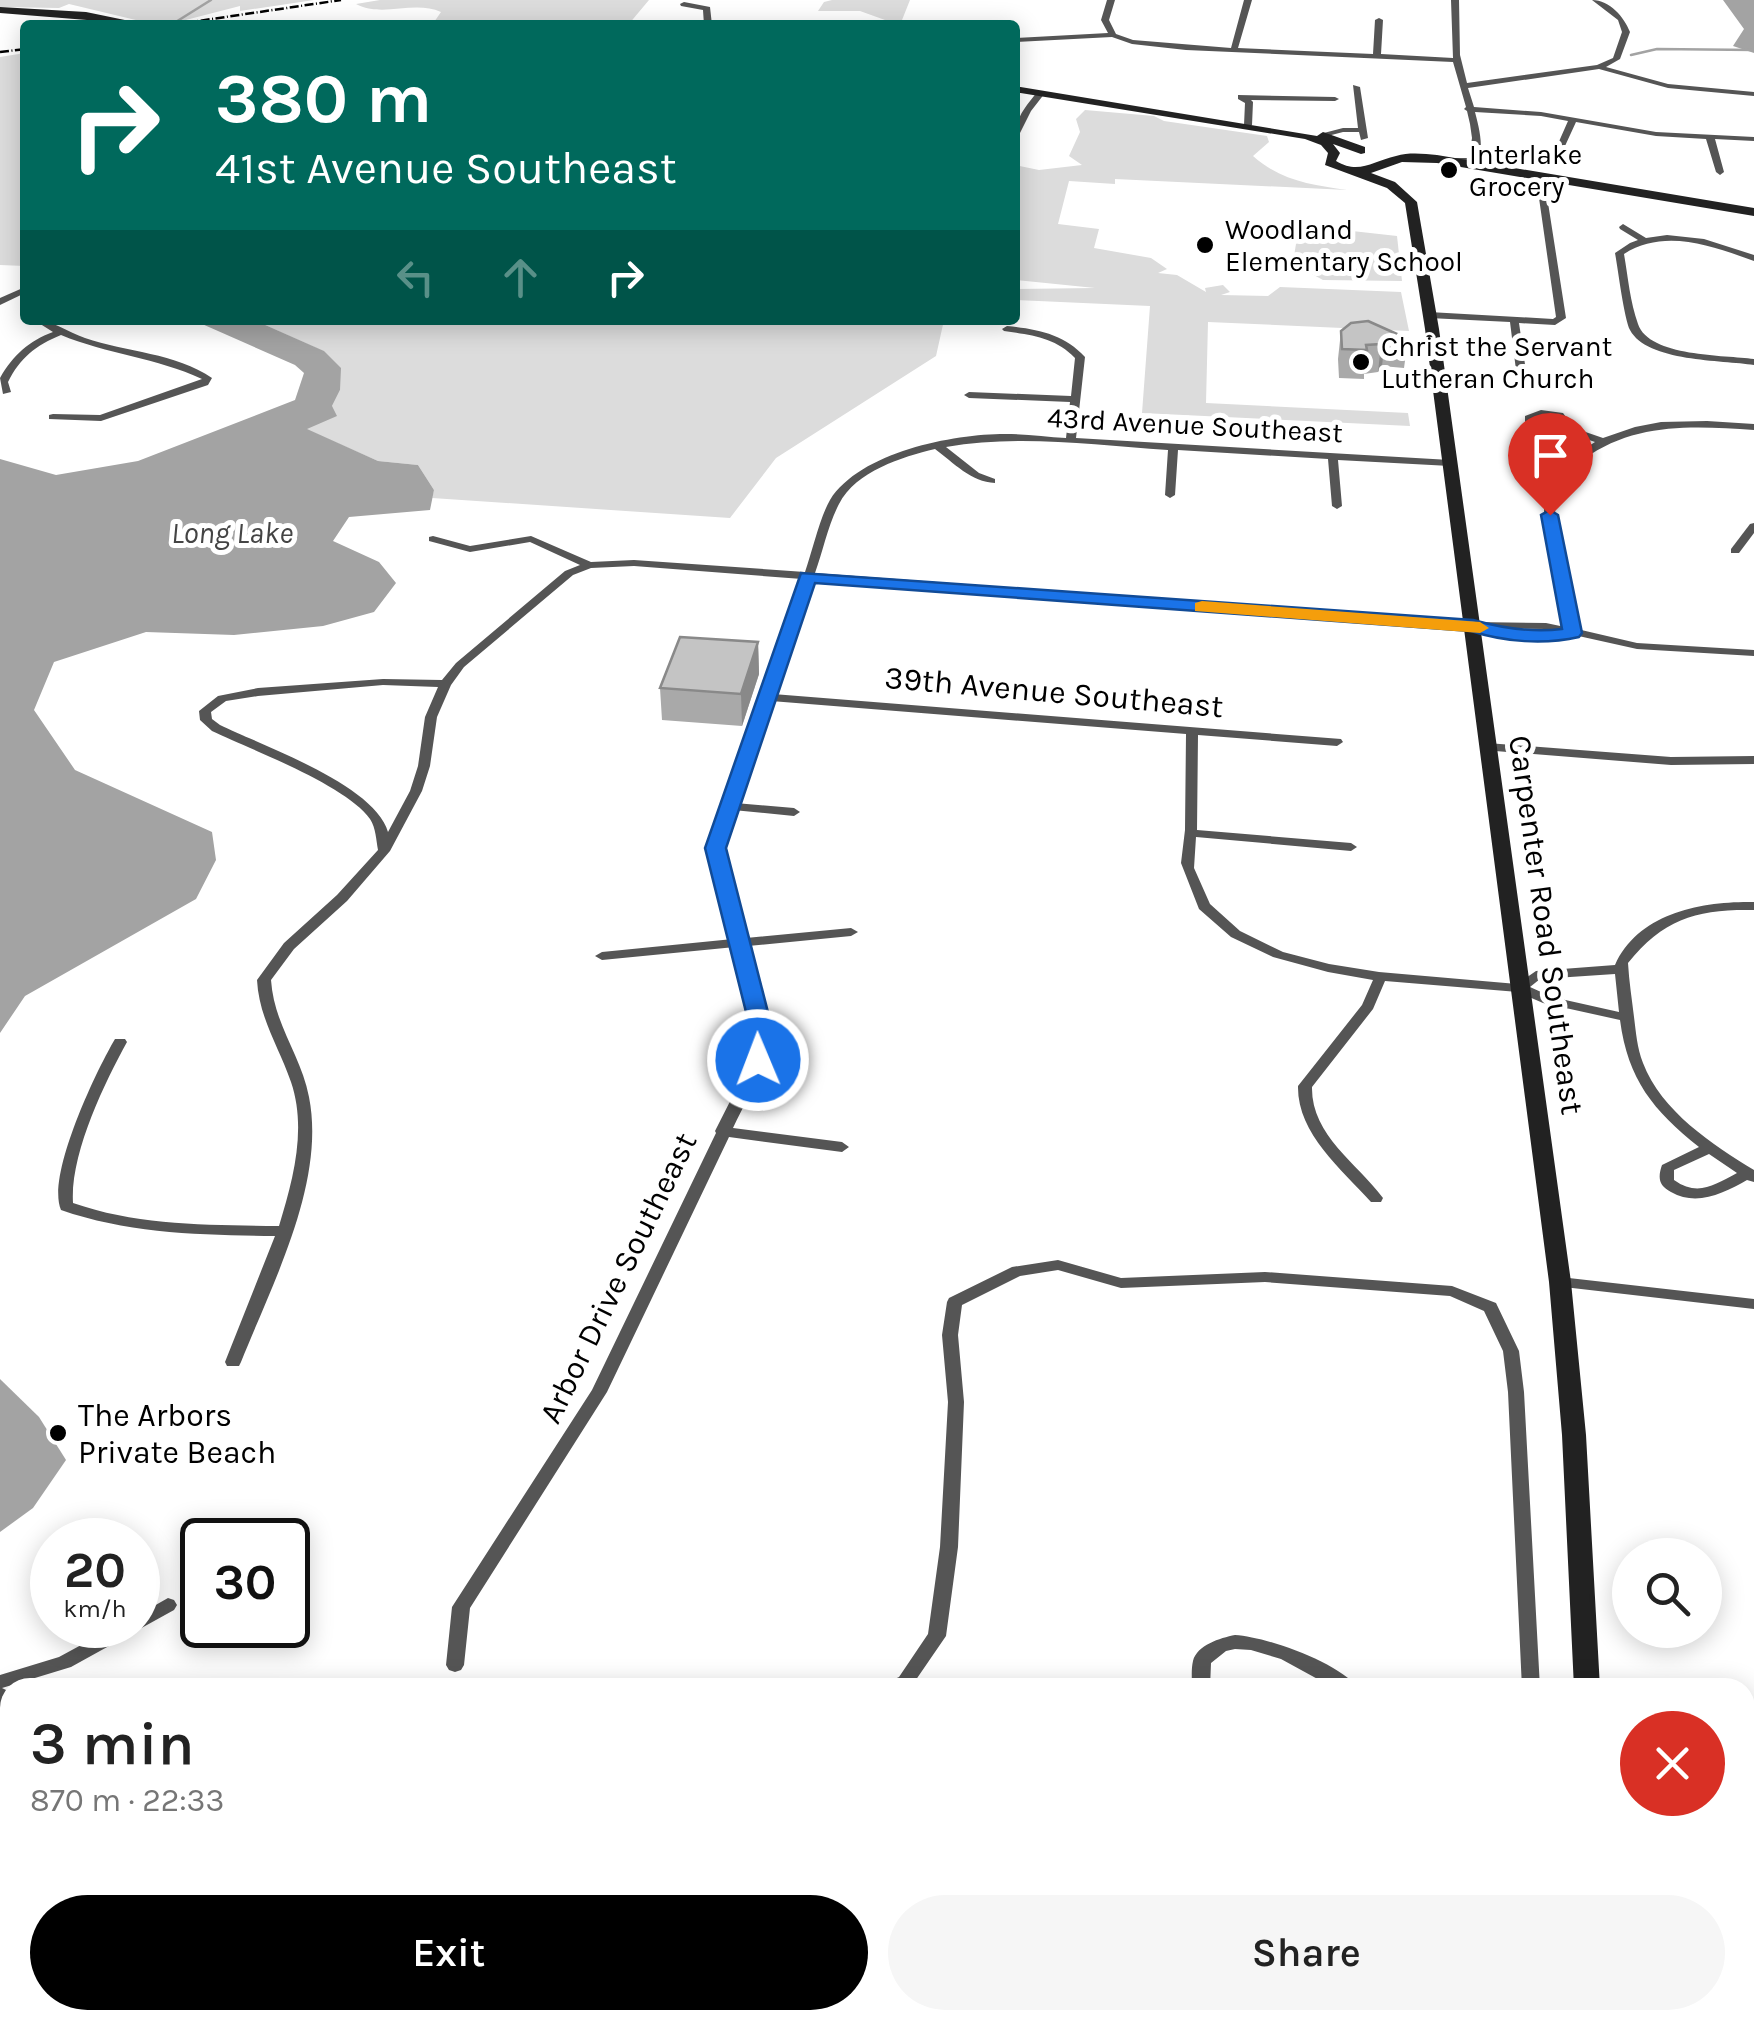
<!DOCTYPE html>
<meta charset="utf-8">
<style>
:root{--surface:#fff;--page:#f6f6f6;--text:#222;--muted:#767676;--accent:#000}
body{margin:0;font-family:Karla,sans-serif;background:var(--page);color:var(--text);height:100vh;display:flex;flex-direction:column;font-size:38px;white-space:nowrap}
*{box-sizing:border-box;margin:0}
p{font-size:32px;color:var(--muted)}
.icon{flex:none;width:55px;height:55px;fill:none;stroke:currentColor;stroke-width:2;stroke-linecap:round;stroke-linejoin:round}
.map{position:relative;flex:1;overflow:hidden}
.side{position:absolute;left:0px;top:1678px;width:1755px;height:352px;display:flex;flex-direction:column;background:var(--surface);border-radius:30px 30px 0 0;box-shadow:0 5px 25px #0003}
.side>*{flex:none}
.hud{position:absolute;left:20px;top:20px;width:1000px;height:305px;border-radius:10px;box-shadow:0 5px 25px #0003;background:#00695c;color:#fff;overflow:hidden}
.fabs{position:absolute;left:1612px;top:1538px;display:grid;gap:20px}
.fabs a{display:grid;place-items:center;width:110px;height:110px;border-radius:50%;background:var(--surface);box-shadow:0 5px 25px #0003;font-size:50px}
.speed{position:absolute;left:30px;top:1518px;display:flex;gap:20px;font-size:50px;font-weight:700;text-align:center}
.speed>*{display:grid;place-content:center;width:130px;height:130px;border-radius:50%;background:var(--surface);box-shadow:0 5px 25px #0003;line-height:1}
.speed small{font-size:25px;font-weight:400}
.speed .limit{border:5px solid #111;border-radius:15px;background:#fff;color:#111}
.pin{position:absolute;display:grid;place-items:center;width:85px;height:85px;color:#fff;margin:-102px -42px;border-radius:50% 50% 50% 0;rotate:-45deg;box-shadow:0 0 10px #0007}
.pin .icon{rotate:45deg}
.me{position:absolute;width:110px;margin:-55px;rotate:359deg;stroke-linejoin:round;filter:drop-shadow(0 0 8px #0008)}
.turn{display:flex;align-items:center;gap:35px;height:210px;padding:0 30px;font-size:45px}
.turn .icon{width:130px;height:130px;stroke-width:2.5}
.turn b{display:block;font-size:70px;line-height:85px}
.lanes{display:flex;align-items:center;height:95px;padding:0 30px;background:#0003;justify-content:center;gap:50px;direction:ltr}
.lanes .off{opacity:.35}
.round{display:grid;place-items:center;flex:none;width:105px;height:105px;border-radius:52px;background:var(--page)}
.head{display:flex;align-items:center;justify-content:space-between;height:170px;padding:0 30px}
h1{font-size:60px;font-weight:600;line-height:75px}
.cta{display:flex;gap:20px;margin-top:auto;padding:20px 30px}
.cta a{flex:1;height:115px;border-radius:60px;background:var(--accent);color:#fff;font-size:40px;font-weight:600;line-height:115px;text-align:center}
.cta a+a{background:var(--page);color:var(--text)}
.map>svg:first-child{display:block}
</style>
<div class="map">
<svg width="1754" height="2028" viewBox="0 0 1754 2028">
<rect width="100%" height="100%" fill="#fff"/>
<g fill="#dcdcdc">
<path d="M0,0H314L240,11V6L174,23L140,21L69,4L59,8L0,7Z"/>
<path d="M380,0H649L628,25H432L441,12C414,0 382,18 356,4Z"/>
<path d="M832,0H910L900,25H886L885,20L860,11H818L824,2Z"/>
<path d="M25,53V266L0,265V57Z"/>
<path d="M1085,110L1154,116L1164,121L1267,136L1269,142L1253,156C1281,181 1311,185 1347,190L1115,179V184L1069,181L1058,224L1099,229L1094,248L1151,258L1167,269L1158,273L1177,275L1206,292L1205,288L1223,285L1230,292L1221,295L1268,296L1280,287L1401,292L1409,331L1208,322L1206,403L1408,413L1410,426L1142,413L1150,306L1015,300V289L1095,288L1015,280V165L1039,170L1082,165L1069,156L1080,132L1076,119Z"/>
<path d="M1334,229L1397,236L1402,281L1323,280L1297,266L1305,263L1294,256L1296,244L1320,230Z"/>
<path d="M254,320H944L936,356L776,458L730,518L432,498L434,490L418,465L378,461L305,429L332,406L340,390L323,351Z"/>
</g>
<g fill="#a3a3a3">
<path d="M1723,0H1754V53L1733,46L1744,29Z"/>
<path d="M193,320H254L324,351L341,368L340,390L332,406L337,416L307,429L378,461L418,465L434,490L430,510L349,517L333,541L379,562L396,583L374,612L323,626L234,635L146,632L54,662L34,710L75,770L212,832L216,860L196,899L25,996L0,1033V459L56,475L138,461L295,400L304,373L295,365Z"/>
<path d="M0,1379L39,1417L66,1460L33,1508L0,1532Z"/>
</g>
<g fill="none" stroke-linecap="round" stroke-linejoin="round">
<g stroke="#a3a3a3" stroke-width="2.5">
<path d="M171,25L211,0"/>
<path d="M1631,55L1657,49L1754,50"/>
</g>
<g fill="#555" fill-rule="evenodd">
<path d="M1107,0H1115L1109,20L1116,34L1133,40L1231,48L1244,0H1252L1238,48L1373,54L1375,20L1379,18L1383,20L1381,54L1453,58L1451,0H1459L1460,55L1467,83L1597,65L1613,58L1622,32L1618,20L1592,0C1610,0 1624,17 1630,32L1620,59L1606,67L1668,84L1754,92V96L1668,88L1599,69L1468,88L1474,107L1541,112L1656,132L1754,137V141L1715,139L1724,172L1720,175L1716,172L1706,139L1656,136L1576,122L1565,146L1561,148L1557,146L1568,121L1541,116L1475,112C1478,124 1488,158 1472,163C1466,166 1459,163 1453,162H1450V158H1469L1472,138L1470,124L1467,111L1464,109L1466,107L1453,62L1186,50L1132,44L1112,37L1015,42V38L1108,33L1101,20Z"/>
<path d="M684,2L710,7L712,25H704L703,10L681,6L680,4Z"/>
<path d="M1353,85L1360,87L1368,138L1361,140L1359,132H1343L1320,138V134L1343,128H1358Z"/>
<path d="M1038,91L1045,93L1031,111L1019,135L1015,137C1015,118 1026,106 1038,91Z"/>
<path d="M1238,95L1335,97L1339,99L1335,101L1251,100L1253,102L1252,125L1248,127L1244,125L1245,103L1238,99Z"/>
<path d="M1540,174L1544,177L1566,318L1555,325L1519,323L1527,378L1522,381L1517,378L1510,322L1429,318L1424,315L1429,312L1553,319L1556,317L1536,177Z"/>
<path d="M1623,224L1646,238L1667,235L1704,239L1754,255V261C1712,246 1665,228 1624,254C1628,277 1630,302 1638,324C1649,357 1725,355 1754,359V365C1722,360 1647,362 1630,330C1624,318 1618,269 1615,253L1630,243L1638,240L1620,229L1619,227Z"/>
<path d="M25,287V293L0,305V298Z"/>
<path d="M34,320C52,320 68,332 85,338C126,352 176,353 212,378L208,385L101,421L49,419V415L53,414L100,415L202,379C157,358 107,354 61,335C36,345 20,358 8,382L11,392L3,394L0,378C13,355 29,341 53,332Z"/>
<path d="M1007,326C1037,329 1064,334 1085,357L1076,438L1450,460L1455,463L1450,466L1338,460L1342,506L1337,509L1332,506L1328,459L1178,450L1175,495L1170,498L1165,495L1168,450C1094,445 1018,434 946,447L979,473L995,479V483C971,482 954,463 935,449C902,457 856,471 839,504C828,525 823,551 815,573L1473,622L1546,623L1565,627C1557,590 1531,511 1552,478C1562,462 1580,452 1595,442L1560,430L1548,433L1525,425V416L1541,410L1563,413L1572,425L1571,427L1603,438L1635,427L1661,422L1707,421L1754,424V430C1694,426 1635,422 1584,459C1572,468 1559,477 1557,493C1549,538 1568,586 1577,629L1637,643L1754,650V656L1637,649L1565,633L1548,639L1498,636L1492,633L1498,630L1547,633L1552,631L1546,629L1473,628L813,580L773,694L1341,739L1343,742L1337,746L1198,735L1197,830L1351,843L1357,847L1351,851L1196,837L1194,868L1210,904L1240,931L1283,952L1329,964L1379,972L1517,984L1536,971L1615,965C1638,913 1702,901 1754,902V910C1698,909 1664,918 1628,963C1629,981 1632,1000 1634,1017C1636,1032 1637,1048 1643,1063C1661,1111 1713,1145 1754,1170V1182L1747,1180C1724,1193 1697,1207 1671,1192C1658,1185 1658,1177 1662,1165L1699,1147C1653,1110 1628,1080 1620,1020L1543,1003L1518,992L1385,981L1373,1009L1312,1087C1311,1135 1357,1163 1383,1198L1381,1202H1371C1341,1169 1297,1133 1298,1086L1362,1005L1373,980L1328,972L1273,957L1231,937L1199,909L1181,863L1185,830L1186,734L771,701L735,803L794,808L800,812L794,816L733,810C729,820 724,831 723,842C721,874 735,908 746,938L851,928L858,932L851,936L748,946C760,981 777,1025 764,1063C756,1085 743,1106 733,1128L842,1142L849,1147L842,1152L729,1137L607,1392L470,1608L464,1665L461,1670L455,1672L449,1670L446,1665L452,1607L592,1390L716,1133L715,1131L751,1060L755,1035L752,1007L735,947L602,960L595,956L602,952L733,939C721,906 711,874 711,838L802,579L634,566L591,568L573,575L464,667L451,685L437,717L430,766L422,791L390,851L347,901L294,949L271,980C274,1025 301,1055 309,1097C326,1183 272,1284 241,1362L239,1366H227L225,1362L275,1236C202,1235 130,1234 61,1210C46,1176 96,1071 115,1039H125L127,1042C104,1084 70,1154 73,1203C139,1226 209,1225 279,1226C293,1180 307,1129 291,1082C279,1047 259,1018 257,980L284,943L337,895L378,850C376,840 376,828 370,819C346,785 252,750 212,731L200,720L199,711L218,696L258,688L383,679L442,680L456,663L565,571L580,565L530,542L470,552L429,541V537L433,536L470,546L531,536L591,562L634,560L805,572C812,552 820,517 830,500C860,452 953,434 1005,434C1025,434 1046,437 1066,438L1070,402L969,398L964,395L969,392L1071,396L1075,358C1055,337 1031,335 1004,331L1002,329ZM1542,416L1556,418L1561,424L1549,427L1534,421ZM383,685L438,687L425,717L418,766L410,791L388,832C375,785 263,746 220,725L212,719L211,712L226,701L258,696ZM1615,974L1619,1012L1552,997L1530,987L1540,979ZM1709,1154L1737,1173C1714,1185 1698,1197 1674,1180V1170Z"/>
<path d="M1754,523V533L1739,553H1731V549L1750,524Z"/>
<path d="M1487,743L1671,757L1754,756V764L1671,765L1483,750L1481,747L1483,744Z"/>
<path d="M1058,1260L1121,1278L1265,1272L1452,1286L1496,1303L1519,1351L1524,1392L1540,1688H1522L1508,1392L1503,1351L1484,1311L1450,1296L1265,1282L1121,1288L1058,1270L1020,1276L962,1305L958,1335L964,1402L958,1547L946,1636L911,1687L883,1688L886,1683L899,1677L928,1634L940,1547L948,1402L942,1335L947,1302L949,1298L1012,1267Z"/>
<path d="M1560,1277L1754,1299V1309L1555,1286L1552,1282L1555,1278Z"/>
<path d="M168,1598L174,1600L177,1605L174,1610L71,1667L2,1688L6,1690L10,1701V1762L3,1759L0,1749V1675L59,1657L118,1625H138V1615Z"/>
<path d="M1235,1635C1267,1637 1338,1662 1358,1688H1334L1281,1659L1251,1650L1235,1649L1226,1651L1211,1663L1210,1688H1192C1192,1680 1191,1669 1193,1661C1197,1645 1220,1638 1235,1635Z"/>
<path d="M211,2020H231L234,2028H214Z"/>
<rect x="253" y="2020" width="20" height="8"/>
<path d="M527,2020H547L543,2028H523Z"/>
<path d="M867,2020H890L894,2028H871Z"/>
<path d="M1301,2020H1321L1320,2028H1300Z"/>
</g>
<g fill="#222" fill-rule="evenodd">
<path d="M0,7L86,12L149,25L0,13Z"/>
<path d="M1015,86L1317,136L1323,132L1365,147V153L1361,154L1333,144L1340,153L1336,161C1359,175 1373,161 1396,156C1410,152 1424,154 1437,155L1754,208V216L1437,163L1402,162L1371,173L1395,182L1417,202L1439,329L1571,1282L1586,1435L1600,1688H1574L1562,1435L1549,1282L1425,329L1405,203L1387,188L1325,165L1328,153L1321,145L1305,139L1015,92Z"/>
<path d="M1585,2020H1615L1616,2028H1586Z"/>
</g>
<g stroke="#000" stroke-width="2.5" stroke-dasharray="9 2.5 1 2.5" stroke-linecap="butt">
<path d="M171,25L341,0"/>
<path d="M0,52L25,49"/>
</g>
</g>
<g fill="#a9a9a9">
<path d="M1341,331L1408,339L1404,368L1382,366L1378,372L1364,374V379L1339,378L1338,359Z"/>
<path d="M758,642L759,674L742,726L662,720L660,688Z"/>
</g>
<g fill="#898989">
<path d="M1385,338L1382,366L1378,372L1381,344Z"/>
<path d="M758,642L759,674L742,726L741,694Z"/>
</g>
<g fill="#c4c4c4" stroke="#898989" stroke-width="2.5">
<path d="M1368,321L1408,339L1385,338L1381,344L1366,345L1367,350L1342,349L1341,331L1351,323Z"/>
<path d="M680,637L758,642L741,694L660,688Z"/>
</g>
<path fill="#1a73e8" stroke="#114b97" stroke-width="2.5" d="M1550,510L1558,515L1582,633L1579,637C1544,645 1505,642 1471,631L815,583L726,848L772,1028L774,1046L770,1060L758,1067L750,1065L747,1060L751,1046L750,1028L705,848L801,573L1473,620C1502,628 1532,633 1562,629L1541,515Z"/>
<path fill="#f59e0b" d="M1202,601L1480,622L1489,628L1480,633L1195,611V603Z"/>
<g fill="#000" stroke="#fff" stroke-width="4">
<circle cx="1449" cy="170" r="10"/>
<circle cx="1205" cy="245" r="10"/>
<circle cx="1361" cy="362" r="10"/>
<circle cx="58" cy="1433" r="10"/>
</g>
<g text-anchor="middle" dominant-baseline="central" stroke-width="10" stroke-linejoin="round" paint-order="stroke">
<g font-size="28" fill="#000" stroke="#fff" text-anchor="start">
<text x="1469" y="154">Interlake<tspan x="1469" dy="32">Grocery</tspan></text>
<text x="1225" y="229">Woodland<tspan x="1225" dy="32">Elementary School</tspan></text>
<text x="1381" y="346">Christ the Servant<tspan x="1381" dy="32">Lutheran Church</tspan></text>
</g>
<g font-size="28" fill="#000" stroke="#fff">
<text transform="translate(1195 425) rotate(3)">43rd Avenue Southeast</text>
</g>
<g font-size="30" font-style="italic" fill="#444" stroke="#fff">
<text x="232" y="533">Long Lake</text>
</g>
<g font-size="32" fill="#000" stroke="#fff">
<text transform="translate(1054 692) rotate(5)">39th Avenue Southeast</text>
<text transform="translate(1546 925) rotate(82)">Carpenter Road Southeast</text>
<text transform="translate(618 1278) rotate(-64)">Arbor Drive Southeast</text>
</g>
<g font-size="32" fill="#000" stroke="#fff" text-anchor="start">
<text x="78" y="1415">The Arbors<tspan x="78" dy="37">Private Beach</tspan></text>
</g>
</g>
</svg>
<div class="fabs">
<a><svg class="icon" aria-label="search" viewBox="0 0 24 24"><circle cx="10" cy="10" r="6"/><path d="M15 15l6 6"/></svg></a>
</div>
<div class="speed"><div>20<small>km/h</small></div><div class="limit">30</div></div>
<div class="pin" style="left:1550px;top:515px;background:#d93025"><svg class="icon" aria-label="arrive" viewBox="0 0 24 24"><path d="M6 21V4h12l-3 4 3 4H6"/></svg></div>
<svg class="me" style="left:758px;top:1060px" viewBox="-20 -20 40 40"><circle r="17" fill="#1a73e8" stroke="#fff" stroke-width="3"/><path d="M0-11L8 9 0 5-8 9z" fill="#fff"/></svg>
<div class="hud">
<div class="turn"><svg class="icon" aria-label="right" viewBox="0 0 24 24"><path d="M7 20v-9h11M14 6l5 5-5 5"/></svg><div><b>380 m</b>41st Avenue Southeast</div></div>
<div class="lanes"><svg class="icon off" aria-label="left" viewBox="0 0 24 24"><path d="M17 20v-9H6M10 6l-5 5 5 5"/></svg><svg class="icon off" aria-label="ahead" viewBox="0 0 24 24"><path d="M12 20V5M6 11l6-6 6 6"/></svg><svg class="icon" aria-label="right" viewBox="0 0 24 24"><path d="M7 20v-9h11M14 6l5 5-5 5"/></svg></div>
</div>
<section class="side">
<div class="head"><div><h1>3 min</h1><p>870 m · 22:33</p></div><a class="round" style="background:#d93025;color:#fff"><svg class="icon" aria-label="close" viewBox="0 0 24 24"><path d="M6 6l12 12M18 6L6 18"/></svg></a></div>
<div class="cta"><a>Exit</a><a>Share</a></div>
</section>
</div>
